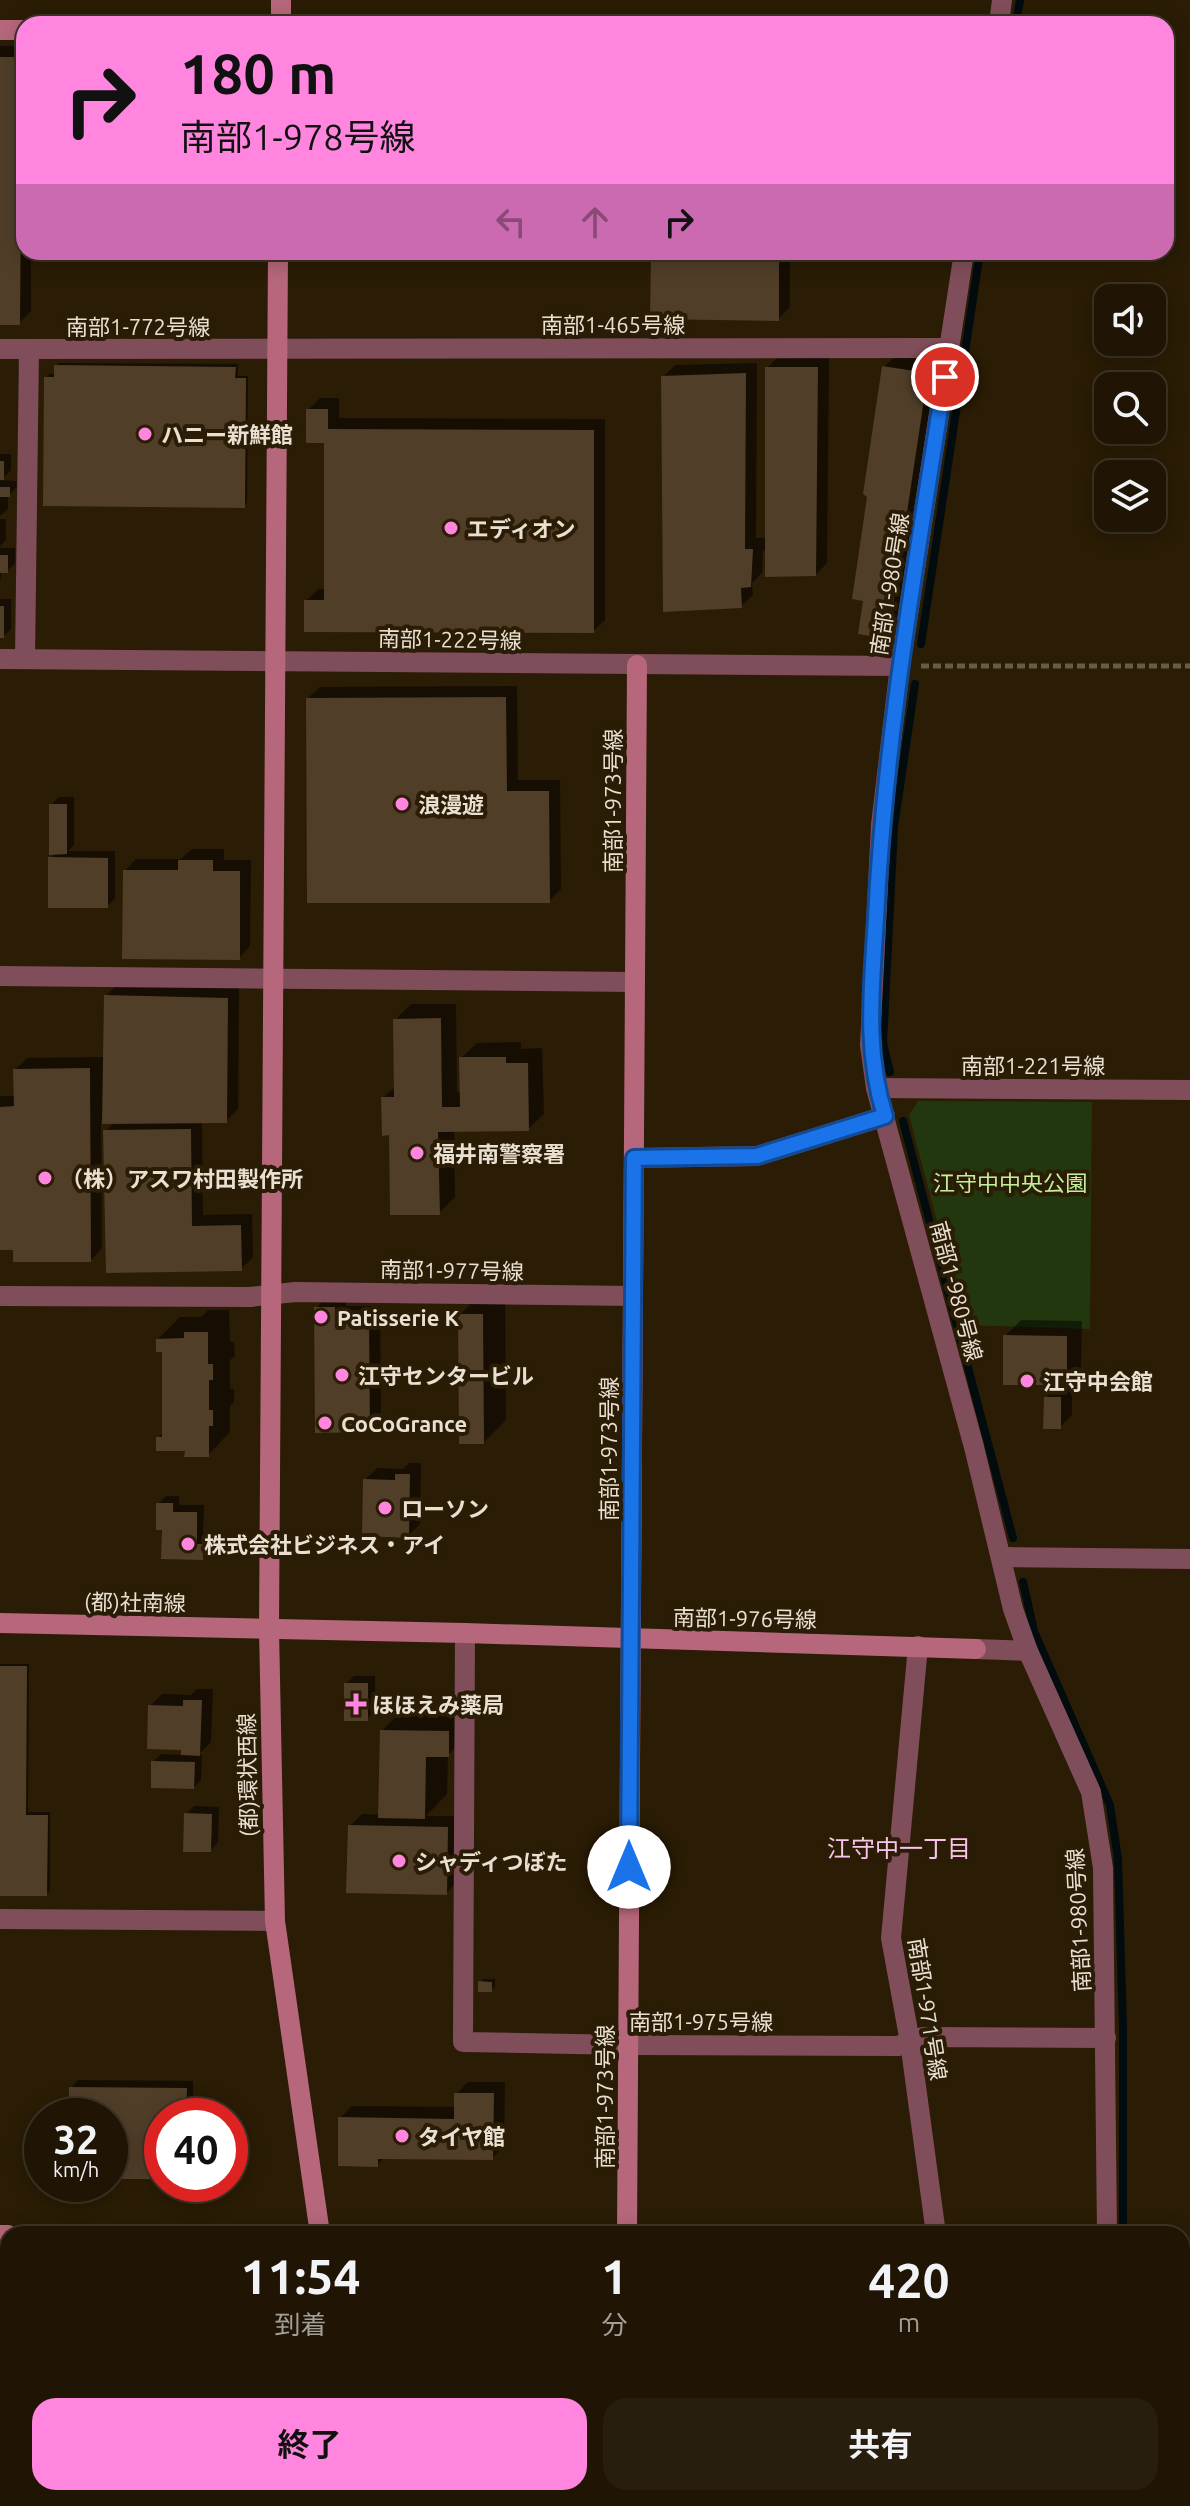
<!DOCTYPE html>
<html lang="ja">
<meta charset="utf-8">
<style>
:root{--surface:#201504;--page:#281e0e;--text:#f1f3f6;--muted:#a29f9a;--line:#3d3426;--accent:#ff85de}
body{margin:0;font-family:Ubuntu,"Noto Sans JP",sans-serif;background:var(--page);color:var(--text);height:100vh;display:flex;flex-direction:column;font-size:30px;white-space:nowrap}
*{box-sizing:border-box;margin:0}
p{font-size:26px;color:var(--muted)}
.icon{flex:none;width:44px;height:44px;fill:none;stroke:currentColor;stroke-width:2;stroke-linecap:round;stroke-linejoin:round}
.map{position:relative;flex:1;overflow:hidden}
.sheet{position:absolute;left:0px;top:2226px;width:1190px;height:280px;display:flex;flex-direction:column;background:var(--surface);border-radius:24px 24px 0 0;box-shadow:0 4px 20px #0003,0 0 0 2px var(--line)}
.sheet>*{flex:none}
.banner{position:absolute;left:16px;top:16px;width:1158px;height:244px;border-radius:24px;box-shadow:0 4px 20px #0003,0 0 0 2px var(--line);background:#ff85de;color:#111;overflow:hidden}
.tools{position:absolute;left:1094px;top:284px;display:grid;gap:16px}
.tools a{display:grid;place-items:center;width:72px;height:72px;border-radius:16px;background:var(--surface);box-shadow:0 4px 20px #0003,0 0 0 2px var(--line);font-size:40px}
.speed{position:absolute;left:24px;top:2098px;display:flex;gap:16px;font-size:40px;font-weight:700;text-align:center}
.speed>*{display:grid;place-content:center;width:104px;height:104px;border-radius:50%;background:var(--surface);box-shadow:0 4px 20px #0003,0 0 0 2px var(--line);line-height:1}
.speed small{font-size:20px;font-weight:400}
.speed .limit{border:12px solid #d22;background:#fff;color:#111}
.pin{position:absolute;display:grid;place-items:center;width:68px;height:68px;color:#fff;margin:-34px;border:4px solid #fff;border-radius:50%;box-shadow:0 2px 8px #0007}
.me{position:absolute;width:88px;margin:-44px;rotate:0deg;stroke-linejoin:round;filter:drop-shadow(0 0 6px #0008)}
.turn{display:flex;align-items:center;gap:28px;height:168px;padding:0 32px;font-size:36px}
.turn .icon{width:104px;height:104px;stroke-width:2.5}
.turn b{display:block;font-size:56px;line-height:68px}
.lanes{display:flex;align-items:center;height:76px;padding:0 32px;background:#0003;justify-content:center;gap:40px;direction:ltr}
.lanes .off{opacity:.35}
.eta{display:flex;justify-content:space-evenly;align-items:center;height:136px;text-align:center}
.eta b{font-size:48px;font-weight:700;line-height:56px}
.button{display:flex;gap:16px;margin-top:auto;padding:16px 32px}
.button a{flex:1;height:92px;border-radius:24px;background:var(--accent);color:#111;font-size:32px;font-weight:700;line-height:92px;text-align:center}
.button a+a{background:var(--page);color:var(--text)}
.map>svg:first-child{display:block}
</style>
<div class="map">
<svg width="1190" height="2506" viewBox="0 0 1190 2506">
<rect width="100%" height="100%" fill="#2a1c05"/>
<path fill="#23370e" d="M918,1101L1092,1102L1090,1329L964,1325L909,1115Z"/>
<g fill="#0007">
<path d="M0,46H24V252H31V311L19,323H0Z"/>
<path d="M660,252H790V307L778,319L653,259Z"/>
<path d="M896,355L939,361L899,625L887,636L884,367Z"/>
<path d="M779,356H829L827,563L815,575L763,550L762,573L752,583L753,595L741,606L663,377L675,365L757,363L756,538H767V368Z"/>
<path d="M59,363L238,364V376H248L247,502L244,506L46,378L49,374H56V366Z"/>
<path d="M320,398H339V418L605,419V620L593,631L306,601L318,589H326V441L308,410Z"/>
<path d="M0,454H11V470L1,480L16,481L17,487L8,496V509L0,516Z"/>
<path d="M0,519H6V540L0,546Z"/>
<path d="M0,548H15V563L7,571H2L0,581Z"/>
<path d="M0,599H11V629L4,636H0Z"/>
<path d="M517,686L518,780H560L561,889L549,901L308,698L320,687Z"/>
<path d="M59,797H74V845L68,851H115V899L107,906L50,858L56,853L51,805Z"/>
<path d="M192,849H224V860H251L250,946L239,958L125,871L136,859H181Z"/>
<path d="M117,984L239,987L238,1109L226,1121H202L203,1215L252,1214L253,1257L241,1269L108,1271L106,1131L115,1122H101L102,1248L91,1260L15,1248H0V1096H16L15,1070L27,1058L105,1057L106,996Z"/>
<path d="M411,1004H456L457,1092H461V1058L477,1043L521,1042V1049L542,1048L544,1114L528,1129L454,1130L455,1197L439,1213L391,1133L383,1098L396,1086L395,1020Z"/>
<path d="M482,1292H505L506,1420L484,1442L460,1315Z"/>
<path d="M328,1296H346V1306H380L381,1419L369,1430L316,1308Z"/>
<path d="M208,1310H229L230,1342H234L235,1356L230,1360V1389H234V1402L230,1406V1432L208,1455L158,1438L164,1432V1350L158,1339L180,1317H201Z"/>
<path d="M1021,1320L1082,1321L1081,1367L1062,1386H1072V1415L1060,1427L1046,1398L1061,1383L1005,1336Z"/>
<path d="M409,1463H421L420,1524L408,1536L365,1480L377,1468L403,1469Z"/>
<path d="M166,1496H179V1505H204L203,1538L211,1537L210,1550L203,1558L164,1528L158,1504Z"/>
<path d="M0,1664H29L28,1812H50V1891L46,1894H0Z"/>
<path d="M354,1676H375V1711L367,1719L346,1684Z"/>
<path d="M197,1689H213L211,1742L198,1755H202L201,1780L194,1787L153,1762L161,1754L183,1755V1748L150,1706L162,1694L191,1695Z"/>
<path d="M404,1708L471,1710L470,1733L448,1755L447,1794L426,1816H459L458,1881L446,1893L350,1826L362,1814L380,1815L382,1731Z"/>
<path d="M194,1806L219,1807L218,1842L211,1850L186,1814Z"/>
<path d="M483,1979H495V1987L491,1990L480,1982Z"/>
<path d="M78,2080L193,2081V2116H162V2177H110V2116H71V2088Z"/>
<path d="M468,2082H505L504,2146L492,2158L385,2157L377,2165L340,2118L352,2106L456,2107V2094Z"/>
<rect x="27" y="2498" width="41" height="8"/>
<path d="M83,2498H130V2500L124,2506H83Z"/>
<rect x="182" y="2498" width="46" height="8"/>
<path d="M555,2498H617L616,2506H555Z"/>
</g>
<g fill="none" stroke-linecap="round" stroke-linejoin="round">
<g stroke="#020b0d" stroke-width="8">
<path d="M1016,24L1020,0"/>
<path d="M921,644L980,252"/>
<path d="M890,1072L883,1043L894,827L915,684"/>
<path d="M903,1121L1013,1538"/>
<path d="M1023,1582L1034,1631L1110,1805L1118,1859L1123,2028V2234"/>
<path d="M1122,2506V2498"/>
</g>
</g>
<g fill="#503e28">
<path d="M0,57H22L20,325H0Z"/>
<path d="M651,258L779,259V321L650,319Z"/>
<path d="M54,365L236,367L235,378H246L245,508L43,506L44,377H54Z"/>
<path d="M882,366L928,373L888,639L858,634L863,601L852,599L867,497L863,494Z"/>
<path d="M765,367H818L816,576L765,577Z"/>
<path d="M746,373L745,549H753L751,587L741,588L742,608L663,612L661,376Z"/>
<path d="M306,409H328V429L594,430V633L304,632V600H324V443H306Z"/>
<rect x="0" y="461" width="4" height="19"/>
<rect x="0" y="487" width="10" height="10"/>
<rect x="0" y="555" width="8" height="18"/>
<rect x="0" y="606" width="4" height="32"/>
<path d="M506,697L507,791H549L550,903H307L306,698Z"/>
<path d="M49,804H67V854L49,855Z"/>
<path d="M48,857L108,858V908H48Z"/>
<path d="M178,860H213V871H240V960L122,959L123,870H178Z"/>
<path d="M104,995L228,998L227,1123L102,1124Z"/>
<path d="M441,1018L442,1107H460L459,1057H506V1063H528L529,1131L438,1132L440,1215H390L389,1135L382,1136L381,1097H394L393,1019Z"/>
<path d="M90,1068L91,1262H13V1250H0V1107L14,1106L13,1069Z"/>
<path d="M191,1129L192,1226L241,1225L242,1271L106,1273L103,1130Z"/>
<path d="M314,1307H335V1317H369L370,1432L315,1433Z"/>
<path d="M458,1314H483L484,1444H459Z"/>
<path d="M184,1332H208V1364H213V1380H209V1410H213V1426H209V1457H184L185,1451H156V1437H162V1352H156V1339L184,1338Z"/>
<path d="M1003,1335L1067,1336V1385H1003Z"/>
<path d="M1044,1397H1061V1429H1043Z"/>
<path d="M395,1474H410L409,1538L362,1536L363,1479L395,1480Z"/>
<path d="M156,1503H173V1512H197V1544H204L203,1560L161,1559L162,1530H156Z"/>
<path d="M0,1666H27L26,1815H48L47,1896H0Z"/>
<rect x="344" y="1683" width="24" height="38"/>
<path d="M183,1700H202L200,1756L181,1755V1750L147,1749L148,1705L183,1706Z"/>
<path d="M380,1730L449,1731V1757H426L425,1819L378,1818Z"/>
<path d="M151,1761L195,1762L194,1789L151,1788Z"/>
<path d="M184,1813L212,1814L211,1852H183Z"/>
<path d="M348,1825L448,1827L447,1895L346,1893Z"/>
<path d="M478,1981L492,1982V1992H478Z"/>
<path d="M69,2087L187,2088L186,2116H162V2179H110V2116H69Z"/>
<path d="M454,2093H494L493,2160L378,2159V2167L338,2166V2117L454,2119Z"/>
<rect x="25" y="2498" width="36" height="8"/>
<rect x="81" y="2498" width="42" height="8"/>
<rect x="180" y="2498" width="41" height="8"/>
<path d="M428,2498H481L482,2500L457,2506H436L435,2500L429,2502Z"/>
<rect x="553" y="2498" width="42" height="8"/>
</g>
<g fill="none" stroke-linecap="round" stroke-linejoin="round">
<g stroke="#685c48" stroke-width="5" stroke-dasharray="8 4" stroke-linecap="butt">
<path d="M921,666H1190"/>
<path d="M1182,2369H1190"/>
</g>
<g stroke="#804e5a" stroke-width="20">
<path d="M999,24L1002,0"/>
<path d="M964,252L900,666L881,825L870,1045L876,1088L974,1447L1013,1609L1028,1651L1091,1792L1103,1868L1107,2234"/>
<path d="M0,349L949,348"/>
<path d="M0,659L900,666"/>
<path d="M25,659L29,349"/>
<path d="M0,976L635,982"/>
<path d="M876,1088L1190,1090"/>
<path d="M634,1158L757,1156L885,1116"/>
<path d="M0,1296L250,1297L295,1292L633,1296"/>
<path d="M1002,1557L1190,1559"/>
<path d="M465,1633L463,2042L628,2045L898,2046L923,2037L1106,2038"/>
<path d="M918,1646L891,1938L910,2042L936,2234"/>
<path d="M976,1649L1028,1651"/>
<path d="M0,1919L275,1921"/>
<path d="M973,2498L974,2506"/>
<path d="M6,2506L7,2235"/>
<path d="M149,2506V2498"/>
<path d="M624,2506V2498"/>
<path d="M798,2506V2498"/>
</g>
<g stroke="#b6677b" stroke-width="20">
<path d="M281,0V24"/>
<path d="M0,30H24"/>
<path d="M278,252L269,1629L275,1921L320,2234"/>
<path d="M0,1623L465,1633L976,1649"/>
<path d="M627,2234L637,665"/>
<path d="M0,2235H8"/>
<path d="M358,2498L359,2506"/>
</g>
</g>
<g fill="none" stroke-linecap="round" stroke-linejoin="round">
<defs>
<path id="route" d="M629,1867L634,1158L757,1156L885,1116C864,1050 872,986 876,918C885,736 917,557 945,377"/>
</defs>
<use href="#route" stroke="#114b97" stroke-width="20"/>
<use href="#route" stroke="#1a73e8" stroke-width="14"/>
</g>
<g fill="#ff85de" stroke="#2a1c05" stroke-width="3">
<circle cx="145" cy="434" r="8"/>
<circle cx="451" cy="528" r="8"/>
<circle cx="402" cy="804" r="8"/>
<circle cx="417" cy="1153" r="8"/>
<circle cx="45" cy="1178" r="8"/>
<circle cx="321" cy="1317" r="8"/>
<circle cx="342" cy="1375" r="8"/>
<circle cx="1027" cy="1381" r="8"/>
<circle cx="325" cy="1423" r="8"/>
<circle cx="385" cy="1508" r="8"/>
<circle cx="188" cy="1544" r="8"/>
<path d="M352 1692h8v8h8v8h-8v8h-8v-8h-8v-8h8z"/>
<circle cx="399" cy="1861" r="8"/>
<circle cx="402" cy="2136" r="8"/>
</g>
<g text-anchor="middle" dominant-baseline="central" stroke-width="8" stroke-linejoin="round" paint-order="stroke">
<g font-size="22" fill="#e9e0d2" stroke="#2a1c05">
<text x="613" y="324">南部1-465号線</text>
<text x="138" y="326">南部1-772号線</text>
<text transform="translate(889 584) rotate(-81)">南部1-980号線</text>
<text transform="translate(450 639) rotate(1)">南部1-222号線</text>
<text transform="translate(612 801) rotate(-90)">南部1-973号線</text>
<text x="1033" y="1065">南部1-221号線</text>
<text transform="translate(452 1270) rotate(1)">南部1-977号線</text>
<text transform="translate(957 1291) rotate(75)">南部1-980号線</text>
<text transform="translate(608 1449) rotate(-90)">南部1-973号線</text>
<text transform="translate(135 1602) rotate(1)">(都)社南線</text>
<text transform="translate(745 1618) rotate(1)">南部1-976号線</text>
<text transform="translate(247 1775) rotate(-91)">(都)環状西線</text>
<text transform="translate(1078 1920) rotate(-93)">南部1-980号線</text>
<text transform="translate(928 2009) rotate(81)">南部1-971号線</text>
<text x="701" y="2021">南部1-975号線</text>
<text transform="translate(604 2097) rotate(-90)">南部1-973号線</text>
</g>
<g font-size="22" font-weight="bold" fill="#e9e0d2" stroke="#2a1c05" text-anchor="start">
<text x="161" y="434">ハニー新鮮館</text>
<text x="467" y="528">エディオン</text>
<text x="418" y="804">浪漫遊</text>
<text x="433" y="1153">福井南警察署</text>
<text x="61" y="1178">（株）アスワ村田製作所</text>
<text x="337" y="1317">Patisserie K</text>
<text x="358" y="1375">江守センタービル</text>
<text x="1043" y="1381">江守中会館</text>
<text x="341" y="1423">CoCoGrance</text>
<text x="401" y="1508">ローソン</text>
<text x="204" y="1544">株式会社ビジネス・アイ</text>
<text x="372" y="1704">ほほえみ薬局</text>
<text x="415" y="1861">シャディつぼた</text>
<text x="418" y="2136">タイヤ館</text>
</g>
<g font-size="22" fill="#c1f09a" stroke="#2a1c05">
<text x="1010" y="1182">江守中中央公園</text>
</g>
<g font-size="24" fill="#fac3e9" stroke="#2a1c05">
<text x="899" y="1848">江守中一丁目</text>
</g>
</g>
</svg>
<div class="tools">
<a><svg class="icon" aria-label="sound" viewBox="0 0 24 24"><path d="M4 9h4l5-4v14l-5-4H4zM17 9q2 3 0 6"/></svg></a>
<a><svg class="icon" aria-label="search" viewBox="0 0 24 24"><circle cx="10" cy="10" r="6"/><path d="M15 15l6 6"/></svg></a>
<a><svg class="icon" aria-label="layers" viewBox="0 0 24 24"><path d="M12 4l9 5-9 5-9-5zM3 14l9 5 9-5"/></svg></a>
</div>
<div class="speed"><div>32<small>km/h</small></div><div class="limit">40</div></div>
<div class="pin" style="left:945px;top:377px;background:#d93025"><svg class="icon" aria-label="arrive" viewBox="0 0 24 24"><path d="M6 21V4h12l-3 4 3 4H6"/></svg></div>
<svg class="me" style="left:629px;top:1867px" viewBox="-20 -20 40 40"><circle r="19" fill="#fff"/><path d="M0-13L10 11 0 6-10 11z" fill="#1a73e8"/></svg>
<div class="banner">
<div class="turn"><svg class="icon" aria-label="right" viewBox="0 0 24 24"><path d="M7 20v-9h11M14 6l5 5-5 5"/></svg><div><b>180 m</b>南部1-978号線</div></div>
<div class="lanes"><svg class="icon off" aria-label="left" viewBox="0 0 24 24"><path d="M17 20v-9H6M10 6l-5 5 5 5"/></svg><svg class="icon off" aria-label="ahead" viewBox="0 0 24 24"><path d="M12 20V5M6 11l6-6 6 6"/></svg><svg class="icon" aria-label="right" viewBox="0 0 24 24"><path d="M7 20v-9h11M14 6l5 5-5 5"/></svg></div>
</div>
<section class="sheet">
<div class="eta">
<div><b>11:54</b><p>到着</p></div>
<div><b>1</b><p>分</p></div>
<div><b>420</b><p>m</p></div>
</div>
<div class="button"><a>終了</a><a>共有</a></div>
</section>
</div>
